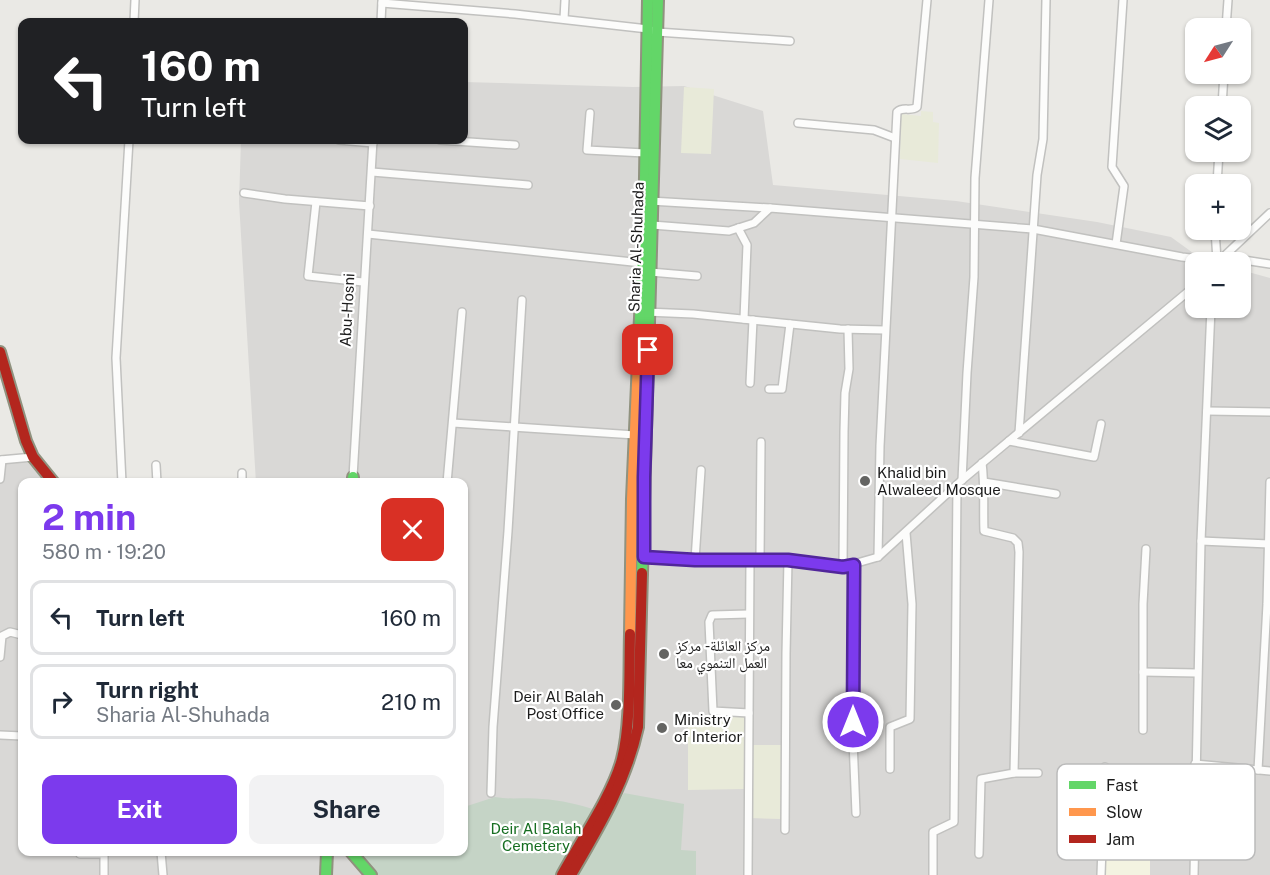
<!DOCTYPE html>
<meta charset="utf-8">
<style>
:root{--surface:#fff;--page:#f2f2f3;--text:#1f2937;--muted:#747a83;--line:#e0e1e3;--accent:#7c3aed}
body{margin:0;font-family:"Public Sans","Noto Naskh Arabic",sans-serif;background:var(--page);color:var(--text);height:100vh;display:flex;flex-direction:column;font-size:22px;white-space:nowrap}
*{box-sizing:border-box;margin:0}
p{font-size:20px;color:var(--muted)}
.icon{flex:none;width:33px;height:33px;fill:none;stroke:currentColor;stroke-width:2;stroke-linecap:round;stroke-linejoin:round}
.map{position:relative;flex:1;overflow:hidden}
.panel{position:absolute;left:18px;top:478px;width:450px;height:378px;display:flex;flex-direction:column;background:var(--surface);border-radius:12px;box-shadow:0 2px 4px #0004}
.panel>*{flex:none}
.banner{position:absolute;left:18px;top:18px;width:450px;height:126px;border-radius:12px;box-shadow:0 2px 4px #0004;background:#202124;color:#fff;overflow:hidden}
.needle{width:39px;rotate:234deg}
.buttons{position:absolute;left:1185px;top:18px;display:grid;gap:12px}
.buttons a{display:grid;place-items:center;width:66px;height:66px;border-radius:12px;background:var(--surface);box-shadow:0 2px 4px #0004;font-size:30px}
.pin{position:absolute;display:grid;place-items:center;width:51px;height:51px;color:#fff;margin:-26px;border-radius:12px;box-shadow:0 3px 9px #0006}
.me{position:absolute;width:66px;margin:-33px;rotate:0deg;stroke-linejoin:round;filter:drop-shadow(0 0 4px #0008)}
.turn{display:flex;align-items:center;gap:21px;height:126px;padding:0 24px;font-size:27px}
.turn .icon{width:78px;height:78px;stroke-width:2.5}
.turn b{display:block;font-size:42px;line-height:51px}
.round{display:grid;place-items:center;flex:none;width:63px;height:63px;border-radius:12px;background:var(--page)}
.headline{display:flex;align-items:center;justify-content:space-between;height:102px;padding:0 24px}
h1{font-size:36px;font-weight:700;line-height:45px;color:var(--accent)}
.action{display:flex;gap:12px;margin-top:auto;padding:12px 24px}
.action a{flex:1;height:69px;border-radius:12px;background:var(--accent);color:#fff;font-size:24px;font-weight:700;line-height:69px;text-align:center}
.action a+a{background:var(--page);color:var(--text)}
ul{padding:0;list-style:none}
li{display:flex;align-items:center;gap:18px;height:75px;margin:0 12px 9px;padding:0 12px;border:3px solid var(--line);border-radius:12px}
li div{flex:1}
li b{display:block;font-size:22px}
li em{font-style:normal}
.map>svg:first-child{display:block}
</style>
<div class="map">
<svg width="1270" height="875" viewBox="0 0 1270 875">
<rect width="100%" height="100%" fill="#eae9e5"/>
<path fill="#d9d8d6" d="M464,82L633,87L684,86L763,111L773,185L956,201L1097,222L1171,237L1200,258L1215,262H1196V308H1240L1241,270L1270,278V875H0V459H33L53,483H22V852H464V483H256L239,202L241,140H464Z"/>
<path fill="#f3f3e1" d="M1105,803L1186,807V831L1183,839L1185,841V856L1150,855V875H1104Z"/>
<g fill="#e8ead9">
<path d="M684,87L714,89L711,154L681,153Z"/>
<path d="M921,111L933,112V122L939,123L938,163L900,159L901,114L921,116Z"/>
<path d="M688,716L745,717L744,789L688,790Z"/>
<path d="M751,745H782L781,819L750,818Z"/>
</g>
<g fill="#c5d4c6">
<path d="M624,793L684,804L681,850L696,851V875H575Z"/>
<path d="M495,797C511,800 526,797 542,799C561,800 579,805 597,810L559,875H377L357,852H464V807Z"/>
</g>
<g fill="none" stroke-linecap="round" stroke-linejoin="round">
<defs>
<g id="street">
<path d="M382,3L515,14L648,29L657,32L790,41"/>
<path d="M564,19L565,0"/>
<path d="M134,22L135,0"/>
<path d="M381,22L382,1"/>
<path d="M1226,28L1228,0"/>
<path d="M1222,106L1224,74"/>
<path d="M590,113L587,150L645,153"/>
<path d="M798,123L874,130L895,138"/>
<path d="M339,140L373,143"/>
<path d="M440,140L515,145"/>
<path d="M372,172L528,185"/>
<path d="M1217,184L1219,152"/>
<path d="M244,193L285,199L370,206"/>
<path d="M650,201L770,208"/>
<path d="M316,202L308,276L363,282"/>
<path d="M652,225L729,231L754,223L770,208L1033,229L1182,257L1207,260L1215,258"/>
<path d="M738,228L747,245L744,319"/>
<path d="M1215,230L1217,260"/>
<path d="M368,234L642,263"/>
<path d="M1116,244L1124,186L1112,167L1123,0"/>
<path d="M1224,257L1270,264"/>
<path d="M1218,262L1270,213"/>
<path d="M650,272L697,276"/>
<path d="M646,312L693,314L840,329L885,330"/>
<path d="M750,383L753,320"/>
<path d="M769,389H782L790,324"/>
<path d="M1207,411L1270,412"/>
<path d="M453,423L635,435"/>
<path d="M1019,433L1037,175L1043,139L1046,0"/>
<path d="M1009,441L1094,457L1101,424"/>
<path d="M0,460L33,457"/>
<path d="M156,465L157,483"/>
<path d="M353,477L373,140"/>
<path d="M0,479L2,460"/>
<path d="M962,480L967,373L974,277L975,178L989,0"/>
<path d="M984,482L1056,494"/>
<path d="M122,483L116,358L129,140"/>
<path d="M242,483V473"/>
<path d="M447,483L462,312"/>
<path d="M1201,541L1269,544"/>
<path d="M641,557L695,560H788L843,567L878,557L962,480L1196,285"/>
<path d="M878,557L880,446L897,112C903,106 911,112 917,107L927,0"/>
<path d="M760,559L761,442"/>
<path d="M695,560L701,470"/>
<path d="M854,565L853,740L856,813"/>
<path d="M843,567L844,432L845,393L849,369L848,329"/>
<path d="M0,657L2,636L10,632L22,635"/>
<path d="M1143,672L1197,673"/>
<path d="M749,713L713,711L709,622L712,615L749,614"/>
<path d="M1143,730V604L1146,549"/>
<path d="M0,735L22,736"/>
<path d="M1195,764L1270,771"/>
<path d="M890,769V727L910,719L912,604L906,533"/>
<path d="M1258,770L1267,604L1270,482"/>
<path d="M1014,773H1038"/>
<path d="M491,793L493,727L508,531L522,300"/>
<path d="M785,830L786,654L788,560"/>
<path d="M80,852V854H100L102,852"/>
<path d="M161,852L163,875"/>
<path d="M979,854L981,779L1014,773L1019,552L1018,543L1013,538L984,531C983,509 985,486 982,463"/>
<path d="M104,875V852"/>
<path d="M748,875L750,560"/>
<path d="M933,875V832L954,822L957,485"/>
<path d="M1101,875L1105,767"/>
<path d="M1194,875L1201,541L1211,308"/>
</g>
<g id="fast">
<path d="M639,338L644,236L648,0"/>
<path d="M353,477V483"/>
<path d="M642,573L658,0"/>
<path d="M351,852L371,875"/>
<path d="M326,875L327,852"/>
</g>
<path id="slow" d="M630,634L632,499L639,338"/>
<g id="jam">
<path d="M0,352L26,441L33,457L54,483"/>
<path d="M562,875C580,842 613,794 622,759C631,724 629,672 630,634"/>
<path d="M571,875C599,827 626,782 638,727L642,573"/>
</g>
</defs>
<use href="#street" stroke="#c1c1bf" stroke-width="10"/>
<use href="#fast" stroke="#90927f" stroke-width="14"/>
<use href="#slow" stroke="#90927f" stroke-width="14"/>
<use href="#jam" stroke="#90927f" stroke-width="14"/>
<use href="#street" stroke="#fcfcfb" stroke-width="7"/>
<use href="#fast" stroke="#63d668" stroke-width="10"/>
<use href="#slow" stroke="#ff974d" stroke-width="10"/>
<use href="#jam" stroke="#b3261e" stroke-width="10"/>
</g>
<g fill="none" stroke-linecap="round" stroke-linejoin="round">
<defs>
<path id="route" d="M648,350L644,477V557L695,560H788L843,567L854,565L853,722"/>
</defs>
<use href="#route" stroke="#51269a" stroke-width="15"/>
<use href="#route" stroke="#7c3aed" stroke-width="10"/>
</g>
<g fill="#646462" stroke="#fff" stroke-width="2">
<circle cx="865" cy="481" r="6"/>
<circle cx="664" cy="654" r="6"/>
<circle cx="616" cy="705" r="6"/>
<circle cx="662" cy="728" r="6"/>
</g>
<g text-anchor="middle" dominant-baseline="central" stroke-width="4.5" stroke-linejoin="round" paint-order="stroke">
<g font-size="15" fill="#1c1c1c" stroke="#fff">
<text transform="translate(636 247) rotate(-88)">Sharia Al-Shuhada</text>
<text transform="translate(347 310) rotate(-87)">Abu-Hosni</text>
</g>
<g font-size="15" fill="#1c1c1c" stroke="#fff" text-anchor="start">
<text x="877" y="472">Khalid bin<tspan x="877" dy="17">Alwaleed Mosque</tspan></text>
<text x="676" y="645">مركز العائلة - مركز<tspan x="676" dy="17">العمل التنموي معا</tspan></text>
<text x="604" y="696" text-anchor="end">Deir Al Balah<tspan x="604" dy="17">Post Office</tspan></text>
<text x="674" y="719">Ministry<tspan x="674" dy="17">of Interior</tspan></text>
</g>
<g font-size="15" fill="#166e21" stroke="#fff">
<text x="536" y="828">Deir Al Balah<tspan x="536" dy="17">Cemetery</tspan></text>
</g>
</g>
<rect x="1057" y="764" width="198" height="96" rx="9" fill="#fff" stroke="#bbb" stroke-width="1.5"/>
<rect x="1069" y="781" width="27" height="8" fill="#63d668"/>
<rect x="1069" y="808" width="27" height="8" fill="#ff974d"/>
<rect x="1069" y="835" width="27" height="8" fill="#b3261e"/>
<g font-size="16" fill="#1c1c1c">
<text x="1106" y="791">Fast</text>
<text x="1106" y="818">Slow</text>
<text x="1106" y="845">Jam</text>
</g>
</svg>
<div class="buttons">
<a><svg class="needle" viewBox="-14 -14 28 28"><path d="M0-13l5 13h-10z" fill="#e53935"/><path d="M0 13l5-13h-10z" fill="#747a83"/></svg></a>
<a><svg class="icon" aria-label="layers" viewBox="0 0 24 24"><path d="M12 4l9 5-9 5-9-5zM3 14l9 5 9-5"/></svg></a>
<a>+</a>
<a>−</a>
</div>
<div class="pin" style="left:648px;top:350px;background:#d93025"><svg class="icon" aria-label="arrive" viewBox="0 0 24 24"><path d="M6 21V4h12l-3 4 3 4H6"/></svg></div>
<svg class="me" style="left:853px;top:722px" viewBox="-20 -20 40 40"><circle r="17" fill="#7c3aed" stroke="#fff" stroke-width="3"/><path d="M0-11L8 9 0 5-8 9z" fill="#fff"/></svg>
<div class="banner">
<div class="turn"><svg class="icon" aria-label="left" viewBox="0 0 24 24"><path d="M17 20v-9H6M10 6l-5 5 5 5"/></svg><div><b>160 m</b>Turn left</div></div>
</div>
<section class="panel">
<div class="headline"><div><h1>2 min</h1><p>580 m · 19:20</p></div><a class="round" style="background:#d93025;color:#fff"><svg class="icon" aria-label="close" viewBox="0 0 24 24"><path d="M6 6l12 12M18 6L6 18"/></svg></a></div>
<ul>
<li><svg class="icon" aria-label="left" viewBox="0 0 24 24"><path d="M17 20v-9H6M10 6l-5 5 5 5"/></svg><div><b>Turn left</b></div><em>160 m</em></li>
<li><svg class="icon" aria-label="right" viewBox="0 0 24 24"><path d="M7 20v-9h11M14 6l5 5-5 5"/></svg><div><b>Turn right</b><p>Sharia Al-Shuhada</p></div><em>210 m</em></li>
</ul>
<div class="action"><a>Exit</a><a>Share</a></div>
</section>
</div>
